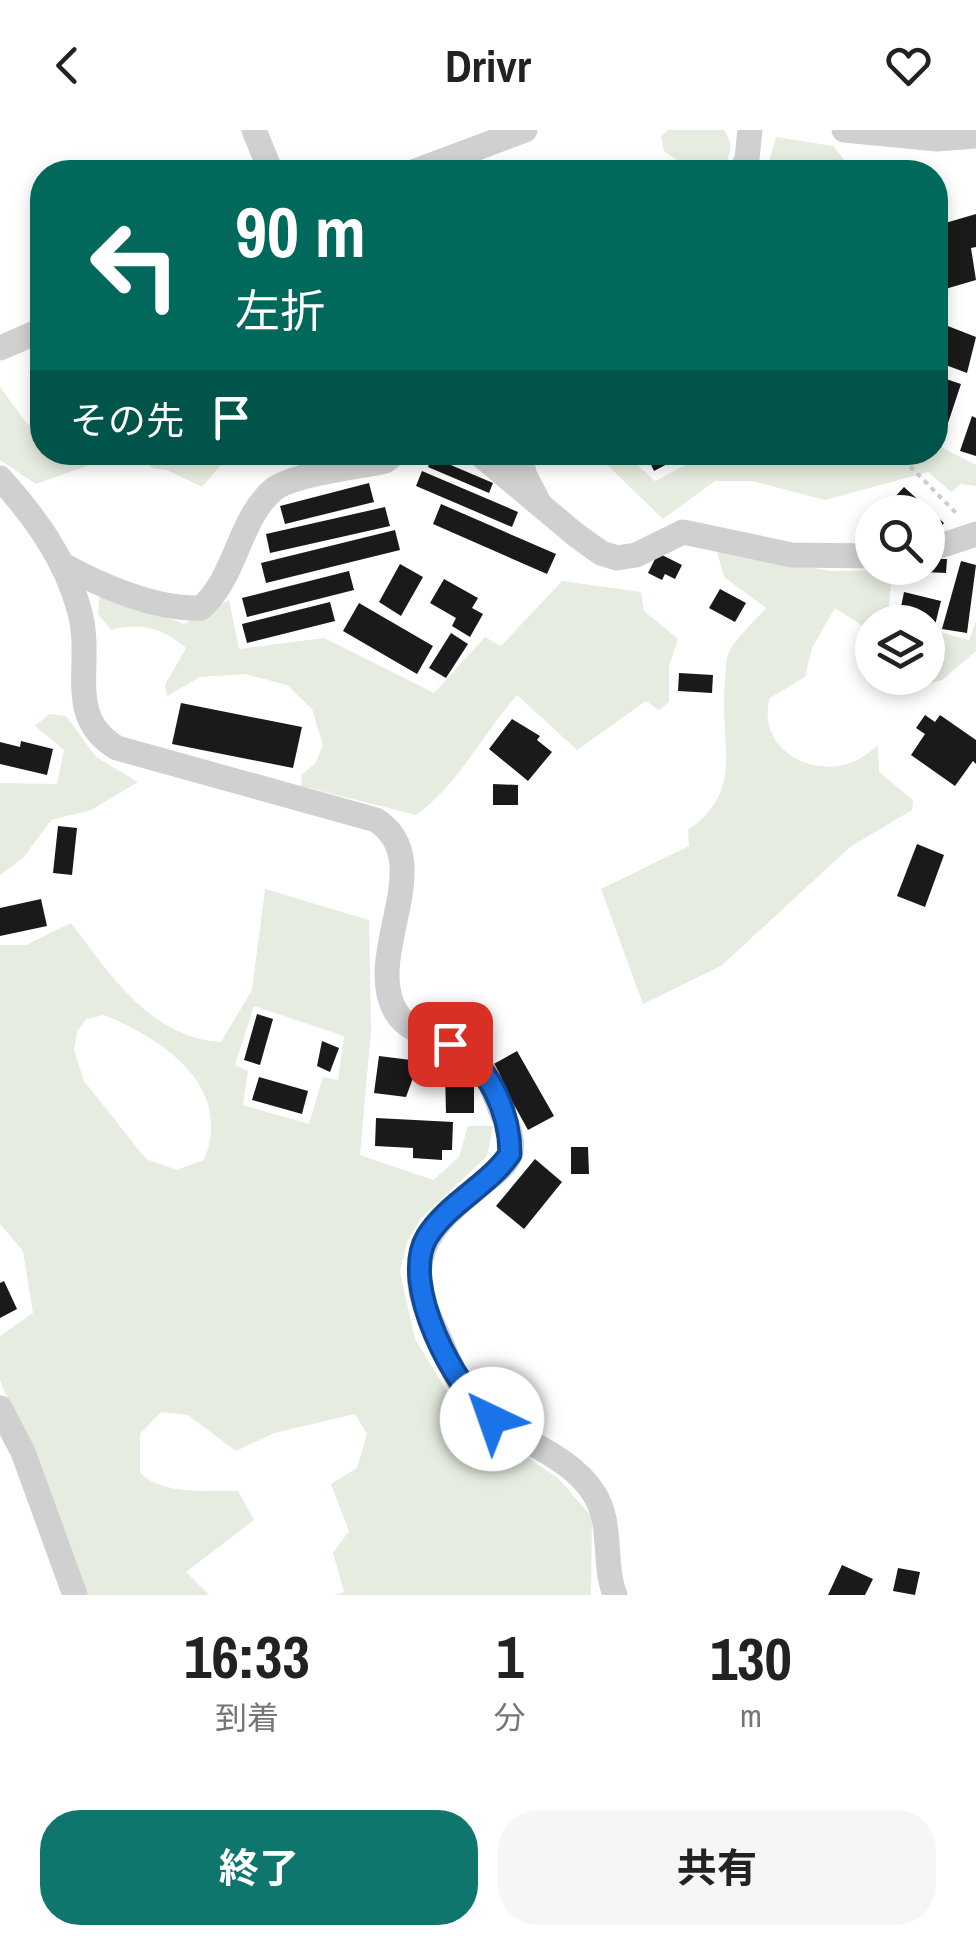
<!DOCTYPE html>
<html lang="ja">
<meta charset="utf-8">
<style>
:root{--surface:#fff;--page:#f6f6f6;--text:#222;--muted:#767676;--accent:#0f766e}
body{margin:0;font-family:"Archivo Narrow","Noto Sans JP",sans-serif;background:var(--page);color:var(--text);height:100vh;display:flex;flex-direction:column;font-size:38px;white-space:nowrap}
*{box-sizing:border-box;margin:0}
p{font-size:32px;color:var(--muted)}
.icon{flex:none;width:55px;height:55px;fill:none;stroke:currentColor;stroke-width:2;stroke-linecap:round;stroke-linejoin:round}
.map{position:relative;height:1465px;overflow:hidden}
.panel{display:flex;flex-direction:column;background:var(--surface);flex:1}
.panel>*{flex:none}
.hud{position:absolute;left:30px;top:30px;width:918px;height:305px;border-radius:40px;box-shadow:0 5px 15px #0003;background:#00695c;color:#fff;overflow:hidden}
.controls{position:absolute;left:855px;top:365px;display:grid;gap:20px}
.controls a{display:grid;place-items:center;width:90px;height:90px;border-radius:50%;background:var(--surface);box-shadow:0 5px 15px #0003;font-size:50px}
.pin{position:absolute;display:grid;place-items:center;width:85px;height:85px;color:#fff;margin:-42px;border-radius:20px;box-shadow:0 5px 15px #0006}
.me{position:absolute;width:110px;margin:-55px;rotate:318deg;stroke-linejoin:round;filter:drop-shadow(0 0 8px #0008)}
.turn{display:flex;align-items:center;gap:35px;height:210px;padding:0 40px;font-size:45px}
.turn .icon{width:130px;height:130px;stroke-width:2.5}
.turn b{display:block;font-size:70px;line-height:85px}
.then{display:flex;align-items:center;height:95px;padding:0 40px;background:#0003;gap:20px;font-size:38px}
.eta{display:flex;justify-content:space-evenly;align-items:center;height:170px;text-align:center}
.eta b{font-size:60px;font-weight:700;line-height:70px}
.cta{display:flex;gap:20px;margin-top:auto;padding:20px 40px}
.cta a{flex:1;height:115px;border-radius:40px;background:var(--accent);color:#fff;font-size:40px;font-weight:700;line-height:115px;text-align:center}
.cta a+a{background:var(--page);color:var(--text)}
header{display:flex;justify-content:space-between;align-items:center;height:130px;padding:0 40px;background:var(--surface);font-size:45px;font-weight:700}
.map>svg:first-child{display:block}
</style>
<header><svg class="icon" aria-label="back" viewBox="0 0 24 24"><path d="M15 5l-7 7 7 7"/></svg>Drivr<svg class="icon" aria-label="heart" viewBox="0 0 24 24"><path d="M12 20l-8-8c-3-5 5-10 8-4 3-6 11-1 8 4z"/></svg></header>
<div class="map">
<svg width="976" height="1465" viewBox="0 0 976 1465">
<rect width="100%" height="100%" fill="#fff"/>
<g fill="#e6ecdf" fill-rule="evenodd">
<path d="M668,0H724C735,16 730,27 720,42H695L664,21L661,7Z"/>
<path d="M776,7L833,16L845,31L846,42H766Z"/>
<path d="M0,257L27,294L42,299V322L123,323L36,354L0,330Z"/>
<path d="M935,314L976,335V356L961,354L951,362L928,342L825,370L752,351H715L663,389L595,323H624L655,351L709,323L935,322Z"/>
<path d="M138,323H231L202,357L167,340L152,338Z"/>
<path d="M717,422L831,441L892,440L888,488L902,492H872V502L835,478L812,518L805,547L770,568C756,615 807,648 850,633C860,630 869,622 878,616L879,642L913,670L912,680L850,717L721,836L643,874L601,759L689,716L688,700C747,660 718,610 725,551C726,541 725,528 730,520C739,505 755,491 766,478L724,447Z"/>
<path d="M562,451L641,462L644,481L678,509L669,536V572L659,580L646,571L577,620L517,565C482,605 459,654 416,685L301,656L302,644L315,634L323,615L312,579L287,555L245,544L200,547L167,566L165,555L186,518C162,498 141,492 111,500L98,484L100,462L184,494L229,470L239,519L324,508L434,563L485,507L501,516Z"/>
<path d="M976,491V521L942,550L918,556L917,548H928V499L969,510Z"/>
<path d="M49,584L66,586L96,627L138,652L91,680L51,690L23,728L0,745V653L57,654L64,620L35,596Z"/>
<path d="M265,759L369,790L371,901L360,1025L433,1050L459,1027L468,996H493L487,1026L422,1087L407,1112L400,1142L415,1209L450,1266L485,1298L559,1349L592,1387L591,1465H334L344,1462L333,1423L349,1401L331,1354L357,1338L367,1304L355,1284L274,1303L236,1321L188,1285L161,1282L140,1304V1343C165,1366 207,1360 238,1361L254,1390L186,1442L209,1465H87L0,1250V1206L33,1183L23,1121L0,1094V815H26L71,793C110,844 150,908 221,912L252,860ZM254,876L344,906L338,950L323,947L309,994L243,975L248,941L235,935ZM104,885C165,910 234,957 204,1030L177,1040L146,1029L84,951L74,920L77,902L86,889Z"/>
</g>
<g fill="#1a1a1a">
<path d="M976,84V117L971,118L976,150L935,162V96Z"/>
<path d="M935,191L976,207L967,243L935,231Z"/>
<path d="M940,247L961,254L948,293L935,289Z"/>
<path d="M972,286L976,288V326L960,321Z"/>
<path d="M645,322H690L654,341Z"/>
<path d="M432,327L493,353L489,363L428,337Z"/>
<path d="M422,341L518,382L512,397L416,356Z"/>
<path d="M369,353L374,372L285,394L280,376Z"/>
<path d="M904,357L944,393L933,406L928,401V382H908L893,369Z"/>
<path d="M441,374L556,424L547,444L433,394Z"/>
<path d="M385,377L390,396L270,423L266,404Z"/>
<path d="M395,400L400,420L266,453L261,433Z"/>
<path d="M658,423L682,435L675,449L665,444L662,450L648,443Z"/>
<path d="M928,429H947L946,443L923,442Z"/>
<path d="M961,431L976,435L967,503L942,499Z"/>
<path d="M400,434L423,447L401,486L379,472Z"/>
<path d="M349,441L354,460L247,487L242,468Z"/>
<path d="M444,449L478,468L472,478L483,484L470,507L452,496L456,488L430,473Z"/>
<path d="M720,459L746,473L735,492L709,478Z"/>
<path d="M904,462L941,471L935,495L908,489L909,484L900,482Z"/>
<path d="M330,472L335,491L247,513L242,494Z"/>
<path d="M359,473L433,516L417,544L343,501Z"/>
<path d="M451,503L468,514L446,548L429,538Z"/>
<path d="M679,543L713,545L712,563L678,561Z"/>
<path d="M181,573L302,597L293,638L172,614Z"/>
<path d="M925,585L935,592L940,585L976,610V634L973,631L955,656L911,625L925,604L916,598Z"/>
<path d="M512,589L540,606L537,610L552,622L528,651L489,619Z"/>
<path d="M21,611L53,619L47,645L0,634V612L20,617Z"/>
<path d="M493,654L518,655V675H493Z"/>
<path d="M58,696L77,698L72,745L53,743Z"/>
<path d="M917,714L944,725L925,777L897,766Z"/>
<path d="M41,769L47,796L0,806V778Z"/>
<path d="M257,884L273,889L260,935L244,930Z"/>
<path d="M322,911L339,918L330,942L317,936Z"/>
<path d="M517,921L554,986L528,1000L492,935Z"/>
<path d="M379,926L411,930L410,939L416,940L406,967L374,963Z"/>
<path d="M445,943H469L468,957H474V983H446Z"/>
<path d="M259,947L308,961L302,984L252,970Z"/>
<path d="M376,988L453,992L452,1020H442V1030L413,1028V1018L375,1016Z"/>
<path d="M571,1017H588L589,1044H571Z"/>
<path d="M535,1029L562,1052L524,1099L496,1076Z"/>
<path d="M4,1151L17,1179L0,1188V1153Z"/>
<path d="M842,1435L873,1449L865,1465H828Z"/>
<path d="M898,1438L920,1442L915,1465L893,1461Z"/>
</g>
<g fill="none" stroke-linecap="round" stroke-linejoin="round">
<path stroke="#cdcdcd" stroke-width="4" stroke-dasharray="5 5" stroke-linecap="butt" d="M896,322L958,385"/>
<g stroke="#d0d0d0" stroke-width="25">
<path d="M254,0L271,42"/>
<path d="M844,0L937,9L976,6"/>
<path d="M413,42L525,0"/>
<path d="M741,42L747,29L750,0"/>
<path d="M0,218L42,200"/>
<path d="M477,322L576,405L601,423L617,428L636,425L683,402L792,425L872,426"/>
<path d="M521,322L524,344L537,369"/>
<path d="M0,348C35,387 65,428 79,479C95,533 63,586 117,618L376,690C440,731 362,825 396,882C411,908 453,908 474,928C488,941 494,964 501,981C507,994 515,1010 510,1025C506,1036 493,1045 484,1052C450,1081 414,1106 420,1155C422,1175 433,1194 441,1212C452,1239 462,1263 484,1282C519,1313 567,1323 593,1362C614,1393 602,1432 615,1465"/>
<path d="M928,420L976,404"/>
<path d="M63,435C101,456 157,480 201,478C237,446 238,390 273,360C292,344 360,337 385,331L397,322"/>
<path d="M0,1278L23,1322L75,1465"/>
</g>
</g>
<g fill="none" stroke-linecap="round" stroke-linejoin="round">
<defs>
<path id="route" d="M450,914C488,933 510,982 510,1024C488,1056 447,1074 427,1107C399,1154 455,1258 492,1289"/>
</defs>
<use href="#route" stroke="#114b97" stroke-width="25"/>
<use href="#route" stroke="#1a73e8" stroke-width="18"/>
</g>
</svg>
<div class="controls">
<a><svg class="icon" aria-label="search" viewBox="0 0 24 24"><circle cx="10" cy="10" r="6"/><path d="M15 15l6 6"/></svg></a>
<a><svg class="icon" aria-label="layers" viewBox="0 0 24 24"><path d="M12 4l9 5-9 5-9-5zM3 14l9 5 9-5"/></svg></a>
</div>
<div class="pin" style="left:450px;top:914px;background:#d93025"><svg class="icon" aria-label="arrive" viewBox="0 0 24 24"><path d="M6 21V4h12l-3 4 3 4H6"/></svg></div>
<svg class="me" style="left:492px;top:1289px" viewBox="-20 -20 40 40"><circle r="19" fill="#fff"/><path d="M0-13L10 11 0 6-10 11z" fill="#1a73e8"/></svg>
<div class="hud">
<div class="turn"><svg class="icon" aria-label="left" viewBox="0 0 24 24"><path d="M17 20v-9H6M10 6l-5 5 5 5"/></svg><div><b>90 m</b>左折</div></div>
<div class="then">その先<svg class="icon" aria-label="arrive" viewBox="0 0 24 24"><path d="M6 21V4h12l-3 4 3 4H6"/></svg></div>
</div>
</div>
<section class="panel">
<div class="eta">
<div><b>16:33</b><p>到着</p></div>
<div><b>1</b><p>分</p></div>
<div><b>130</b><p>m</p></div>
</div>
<div class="cta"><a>終了</a><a>共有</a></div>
</section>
